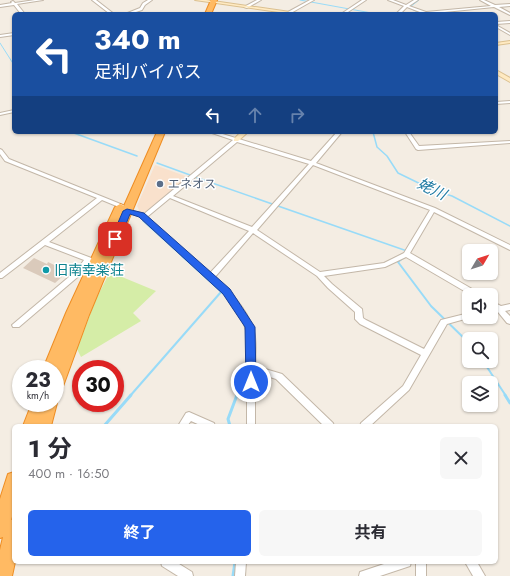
<!DOCTYPE html>
<html lang="ja">
<meta charset="utf-8">
<style>
:root{--surface:#fff;--page:#f7f7f7;--text:#2b2b33;--muted:#7c7c81;--accent:#2563eb}
body{margin:0;font-family:Jost,"Noto Sans JP",sans-serif;background:var(--page);color:var(--text);height:100vh;display:flex;flex-direction:column;font-size:15px;white-space:nowrap}
*{box-sizing:border-box;margin:0}
p{font-size:13px;color:var(--muted)}
.icon{flex:none;width:22px;height:22px;fill:none;stroke:currentColor;stroke-width:2;stroke-linecap:round;stroke-linejoin:round}
.map{position:relative;flex:1;overflow:hidden}
.details{position:absolute;left:12px;top:424px;width:486px;height:140px;display:flex;flex-direction:column;background:var(--surface);border-radius:6px;box-shadow:0 1px 3px #0004}
.details>*{flex:none}
.guide{position:absolute;left:12px;top:12px;width:486px;height:122px;border-radius:6px;box-shadow:0 1px 3px #0004;background:#1a4fa0;color:#fff;overflow:hidden}
.needle{width:26px;rotate:51deg}
.controls{position:absolute;left:462px;top:244px;display:grid;gap:8px}
.controls a{display:grid;place-items:center;width:36px;height:36px;border-radius:6px;background:var(--surface);box-shadow:0 1px 3px #0004;font-size:20px}
.speed{position:absolute;left:12px;top:360px;display:flex;gap:8px;font-size:20px;font-weight:700;text-align:center}
.speed>*{display:grid;place-content:center;width:52px;height:52px;border-radius:50%;background:var(--surface);box-shadow:0 1px 3px #0004;line-height:1}
.speed small{font-size:10px;font-weight:400}
.speed .limit{border:6px solid #d22;background:#fff;color:#111}
.pin{position:absolute;display:grid;place-items:center;width:34px;height:34px;color:#fff;margin:-17px;border-radius:8px;box-shadow:0 2px 6px #0006}
.me{position:absolute;width:44px;margin:-22px;rotate:0deg;stroke-linejoin:round;filter:drop-shadow(0 0 3px #0008)}
.turn{display:flex;align-items:center;gap:14px;height:84px;padding:0 16px;font-size:18px}
.turn .icon{width:52px;height:52px;stroke-width:2.5}
.turn b{display:block;font-size:28px;line-height:34px}
.lanes{display:flex;align-items:center;height:38px;padding:0 16px;background:#0003;justify-content:center;gap:20px;direction:ltr}
.lanes .off{opacity:.35}
.round{display:grid;place-items:center;flex:none;width:42px;height:42px;border-radius:6px;background:var(--page)}
.summary{display:flex;align-items:center;justify-content:space-between;height:68px;padding:0 16px}
h1{font-size:24px;font-weight:700;line-height:30px}
.primary-button{display:flex;gap:8px;margin-top:auto;padding:8px 16px}
.primary-button a{flex:1;height:46px;border-radius:6px;background:var(--accent);color:#fff;font-size:16px;font-weight:700;line-height:46px;text-align:center}
.primary-button a+a{background:var(--page);color:var(--text)}
.map>svg:first-child{display:block}
</style>
<div class="map">
<svg width="510" height="576" viewBox="0 0 510 576">
<rect width="100%" height="100%" fill="#f4ede3"/>
<path fill="#f9e1cc" d="M155,165L188,177L147,212H140L137,206Z"/>
<path fill="#d5eda7" d="M110,272L156,291L133,313L141,321L81,357L77,349L96,299Z"/>
<g fill="none" stroke-linecap="round" stroke-linejoin="round">
<g stroke="#98dbf8" stroke-width="1">
<path d="M300,0L377,14"/>
<path d="M419,0L410,7L413,10L424,14"/>
<path d="M0,43L14,65"/>
</g>
<g stroke="#98dbf8" stroke-width="1.5">
<path d="M71,132L137,156"/>
<path d="M373,132L377,147L387,156L398,173L435,191L452,196L510,226"/>
<path d="M157,163L190,175"/>
<path d="M195,177L407,251"/>
<path d="M143,221L183,257"/>
</g>
<g stroke="#98dbf8" stroke-width="2">
<path d="M182,256L225,295"/>
<path d="M403,258L398,262L431,306L469,343"/>
<path d="M229,301L244,323"/>
<path d="M246,329V353"/>
<path d="M483,361L506,396"/>
<path d="M130,396L221,292"/>
<path d="M236,396L246,371V359"/>
</g>
<g stroke="#98dbf8" stroke-width="3">
<path d="M505,395L510,403"/>
<path d="M104,426L131,395"/>
<path d="M230,426L228,419L237,395"/>
<path d="M233,576L235,562"/>
</g>
</g>
<path fill="#dacabb" d="M34,258L47,264L48,262L67,271L65,272L70,274L65,277L63,276L55,283L23,268Z"/>
<g fill="none" stroke-linecap="round" stroke-linejoin="round">
<defs>
<g id="street">
<path d="M35,0H43L17,4L25,14H21L14,5L0,7V5L12,3L11,2L13,1L15,3Z"/>
<path d="M92,0H96L114,14H110Z"/>
<path d="M148,0H152L145,5L142,10L130,14H125L140,8L143,3Z"/>
<path d="M257,0H261L247,8L244,7Z"/>
<path d="M310,0H314L291,13L288,12Z"/>
<path d="M362,0H366L345,14H341Z"/>
<path d="M388,0H393L406,5L414,0H418L409,6L426,12L491,6L480,0H484L495,5L510,4V6L499,7L510,13V15L494,7L425,14L407,7L400,14H396L404,6Z"/>
<path d="M510,21V23L496,24V22Z"/>
<path d="M496,25L510,33V35L496,27Z"/>
<path d="M14,33V35L0,37V35Z"/>
<path d="M510,101V103L496,104V102Z"/>
<path d="M14,110V112L0,115V113Z"/>
<path d="M209,132H216L311,161L337,132H342L316,163L435,208L510,245V250L434,212L410,253L479,293L480,295H471L406,257L385,267L324,276L332,284L362,309L363,318L366,320L424,349L441,320L469,313V317H472L447,324L409,390L370,426H360L361,423L403,386L421,355L360,324L355,319V312L328,288L317,276L253,233L215,277C230,291 249,311 254,332C257,342 255,355 255,366L282,374L333,423L334,426H324L276,379L255,372V426H247V333L243,322L225,294L139,216L125,212L119,207L102,200L49,242L94,259L95,261L94,263H90L80,275L19,327H13L12,325L76,271L84,260L45,245L2,278H0V273L97,198L5,161L0,154V149L2,150L9,159L123,205L129,210L144,214L233,140ZM237,142L309,164L252,227L173,196ZM313,165L430,210L404,253L384,263L320,272L257,230ZM170,198L249,231L210,273L147,217Z"/>
<path d="M405,132H409L419,146L510,141V143L418,150L416,149Z"/>
<path d="M491,301L501,306L510,304V310L505,311L510,316V324L507,323L498,312L491,314V308H492L491,307Z"/>
<path d="M189,412L214,423L215,426H202L191,421L187,426H178L186,413Z"/>
<path d="M161,562H176L192,572L193,576H178L162,566Z"/>
<path d="M236,562H246L245,576H235Z"/>
<path d="M390,562H411L410,566L380,576H359L360,572Z"/>
<rect x="416" y="562" width="10" height="14"/>
<path d="M465,562H477L485,576H473Z"/>
</g>
<g id="secondary">
<path d="M195,0H206L304,14H293Z"/>
<path d="M510,41V43L496,45V43Z"/>
<path d="M496,70L510,78V82L496,74Z"/>
<path d="M241,132H248L238,141H234V139Z"/>
</g>
<g id="highway">
<path d="M211,0H217L211,14H205Z"/>
<path d="M157,132H165L89,315L62,389L60,393L55,395V369H43L66,313L115,207L120,204L124,206Z"/>
<path d="M55,399L57,403L51,426H23L32,403H55Z"/>
<path d="M14,472V510L11,520L14,519V562H15L12,576H0V550L3,537L0,538V499L8,474Z"/>
</g>
</defs>
<use href="#street" stroke="#c3b7a8" stroke-width="2"/>
<use href="#secondary" stroke="#dbc090" stroke-width="2"/>
<use href="#highway" stroke="#ee8d23" stroke-width="2"/>
<use href="#street" fill="#fff" fill-rule="evenodd"/>
<use href="#secondary" fill="#ffeac2" fill-rule="evenodd"/>
<use href="#highway" fill="#ffba63" fill-rule="evenodd"/>
</g>
<path fill="#2563eb" stroke="#184099" d="M127,209L144,213L230,289L253,324L255,327L256,382L255,385L251,387L247,385L246,382L245,327L223,294L139,217L130,214L120,239L115,242L112,241L111,239L123,211Z"/>
<circle fill="#5c6f8a" stroke="#fff" stroke-width="1.5" cx="160" cy="184" r="4"/>
<circle fill="#0f9aa8" stroke="#fff" stroke-width="1.5" cx="46" cy="270" r="4"/>
<g text-anchor="middle" dominant-baseline="central" stroke-width="3" stroke-linejoin="round" paint-order="stroke">
<g font-size="12" fill="#4e5e75" stroke="#fff" text-anchor="start">
<text x="168" y="184">エネオス</text>
</g>
<g font-size="14" fill="#0d838f" stroke="#fff" text-anchor="start">
<text x="54" y="270">旧南幸楽荘</text>
</g>
<g font-size="15" font-style="italic" fill="#1f7aa3" stroke="#fff">
<text transform="translate(432 189) rotate(26)">姥川</text>
</g>
</g>
</svg>
<div class="controls">
<a><svg class="needle" viewBox="-14 -14 28 28"><path d="M0-13l5 13h-10z" fill="#e53935"/><path d="M0 13l5-13h-10z" fill="#7c7c81"/></svg></a>
<a><svg class="icon" aria-label="sound" viewBox="0 0 24 24"><path d="M4 9h4l5-4v14l-5-4H4zM17 9q2 3 0 6"/></svg></a>
<a><svg class="icon" aria-label="search" viewBox="0 0 24 24"><circle cx="10" cy="10" r="6"/><path d="M15 15l6 6"/></svg></a>
<a><svg class="icon" aria-label="layers" viewBox="0 0 24 24"><path d="M12 4l9 5-9 5-9-5zM3 14l9 5 9-5"/></svg></a>
</div>
<div class="speed"><div>23<small>km/h</small></div><div class="limit">30</div></div>
<div class="pin" style="left:115px;top:239px;background:#d93025"><svg class="icon" aria-label="arrive" viewBox="0 0 24 24"><path d="M6 21V4h12l-3 4 3 4H6"/></svg></div>
<svg class="me" style="left:251px;top:382px" viewBox="-20 -20 40 40"><circle r="17" fill="#2563eb" stroke="#fff" stroke-width="3"/><path d="M0-11L8 9 0 5-8 9z" fill="#fff"/></svg>
<div class="guide">
<div class="turn"><svg class="icon" aria-label="left" viewBox="0 0 24 24"><path d="M17 20v-9H6M10 6l-5 5 5 5"/></svg><div><b>340 m</b>足利バイパス</div></div>
<div class="lanes"><svg class="icon" aria-label="left" viewBox="0 0 24 24"><path d="M17 20v-9H6M10 6l-5 5 5 5"/></svg><svg class="icon off" aria-label="ahead" viewBox="0 0 24 24"><path d="M12 20V5M6 11l6-6 6 6"/></svg><svg class="icon off" aria-label="right" viewBox="0 0 24 24"><path d="M7 20v-9h11M14 6l5 5-5 5"/></svg></div>
</div>
<section class="details">
<div class="summary"><div><h1>1 分</h1><p>400 m · 16:50</p></div><a class="round"><svg class="icon" aria-label="close" viewBox="0 0 24 24"><path d="M6 6l12 12M18 6L6 18"/></svg></a></div>
<div class="primary-button"><a>終了</a><a>共有</a></div>
</section>
</div>
